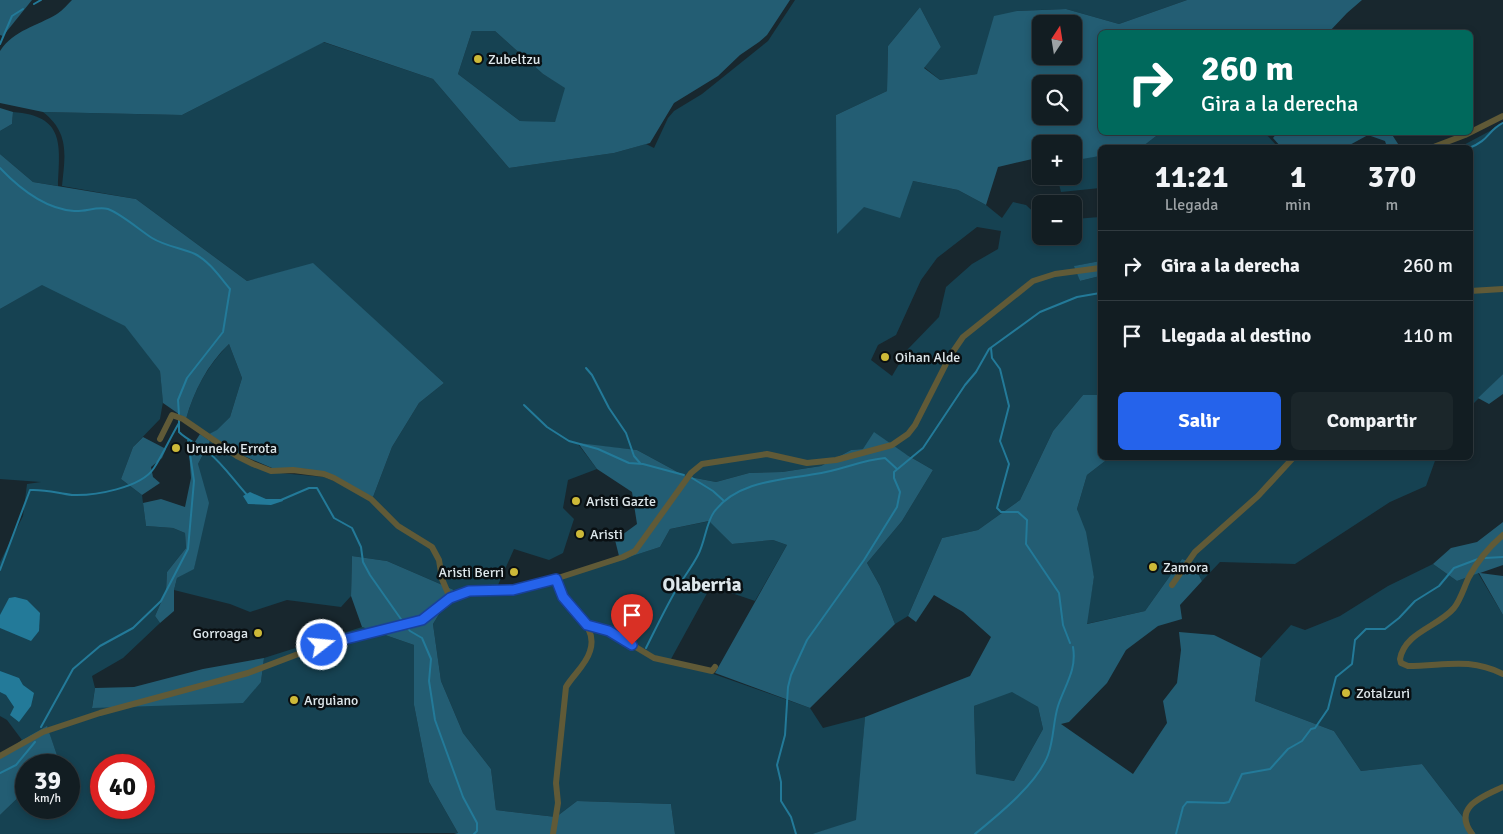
<!DOCTYPE html>
<html lang="es">
<meta charset="utf-8">
<style>
:root{--surface:#121d22;--page:#1b262a;--text:#f1f3f6;--muted:#9ca2a5;--line:#313b40;--accent:#2563eb}
body{margin:0;font-family:Signika,sans-serif;background:var(--page);color:var(--text);height:100vh;display:flex;flex-direction:column;font-size:19px;white-space:nowrap}
*{box-sizing:border-box;margin:0}
p{font-size:16px;color:var(--muted)}
.icon{flex:none;width:28px;height:28px;fill:none;stroke:currentColor;stroke-width:2;stroke-linecap:round;stroke-linejoin:round}
.map{position:relative;flex:1;overflow:hidden}
.side{position:absolute;left:1098px;top:145px;width:375px;height:315px;display:flex;flex-direction:column;background:var(--surface);border-radius:8px;box-shadow:0 2px 8px #0003,0 0 0 1px var(--line)}
.side>*{flex:none}
.banner{position:absolute;left:1098px;top:30px;width:375px;height:105px;border-radius:8px;box-shadow:0 2px 8px #0003,0 0 0 1px var(--line);background:#00695c;color:#fff;overflow:hidden}
.needle{width:32px;rotate:12deg}
.fabs{position:absolute;left:1032px;top:15px;display:grid;gap:10px}
.fabs a{display:grid;place-items:center;width:50px;height:50px;border-radius:8px;background:var(--surface);box-shadow:0 2px 8px #0003,0 0 0 1px var(--line);font-size:25px}
.speed{position:absolute;left:15px;top:754px;display:flex;gap:10px;font-size:25px;font-weight:700;text-align:center}
.speed>*{display:grid;place-content:center;width:65px;height:65px;border-radius:50%;background:var(--surface);box-shadow:0 2px 8px #0003,0 0 0 1px var(--line);line-height:1}
.speed small{font-size:12px;font-weight:400}
.speed .limit{border:8px solid #d22;background:#fff;color:#111}
.pin{position:absolute;display:grid;place-items:center;width:42px;height:42px;color:#fff;margin:-51px -21px;border-radius:50% 50% 50% 0;rotate:-45deg;box-shadow:0 0 5px #0007}
.pin .icon{rotate:45deg}
.me{position:absolute;width:55px;margin:-28px;rotate:74deg;stroke-linejoin:round;filter:drop-shadow(0 0 4px #0008)}
.turn{display:flex;align-items:center;gap:18px;height:105px;padding:0 20px;font-size:22px}
.turn .icon{width:65px;height:65px;stroke-width:2.5}
.turn b{display:block;font-size:35px;line-height:42px}
.eta{display:flex;justify-content:space-evenly;align-items:center;height:85px;text-align:center}
.eta b{font-size:30px;font-weight:700;line-height:35px}
.action{display:flex;gap:10px;margin-top:auto;padding:10px 20px}
.action a{flex:1;height:58px;border-radius:8px;background:var(--accent);color:#fff;font-size:20px;font-weight:700;line-height:58px;text-align:center}
.action a+a{background:var(--page);color:var(--text)}
ul{padding:0;list-style:none}
li{display:flex;align-items:center;gap:15px;height:70px;padding:0 20px;border-top:1px solid var(--line)}
li div{flex:1}
li b{display:block;font-size:19px}
li em{font-style:normal}
.map>svg:first-child{display:block}
</style>
<div class="map">
<svg width="1503" height="834" viewBox="0 0 1503 834">
<rect width="100%" height="100%" fill="#18272e"/>
<g fill="#164252" fill-rule="evenodd">
<path d="M795,0H1187L1119,24L1066,9L1017,11L977,74L940,80L924,67L941,47L920,7L888,46L887,91L836,115L864,207L913,181L958,190L986,205L1002,218L1013,202L1026,205L1041,219V236H1074V219L1100,217V261L1075,266L1080,281L1100,276V395H1083L1053,431L1020,500L978,530L942,538L908,616L895,624L880,586L867,563L902,521L933,470L907,455L863,449L851,450L821,466L782,472L749,473L716,482L685,476L637,450L578,444L597,469L568,480L563,508L574,519L563,553L549,560L514,549L498,585L529,589L660,547L670,529L710,521L732,544L773,540L787,545L755,601L711,586L671,659L810,708L823,728L865,717L857,821L812,834H675L671,804L577,801L556,817L496,810L491,769L463,733L441,681L433,624L454,590L387,561L352,556L351,596L341,607L287,600L250,612L230,604L174,590L177,578L194,568L200,537L198,464L210,441L269,472L324,477L373,497L392,447L419,403L444,383L313,264L247,281L136,199L62,186C65,156 70,133 43,112L182,115L323,42L433,79L509,168L614,153L646,144L654,148L668,118L674,111L702,94L768,41ZM977,227L1001,231L998,249L972,264L946,287L939,317L908,349L892,376L871,360L878,345L896,335L921,280L937,258Z"/>
<path d="M472,31H495L543,74L566,88L555,123L520,121L458,74Z"/>
<path d="M13,112C65,116 60,144 58,186L33,182L0,154V131L12,124Z"/>
<path d="M1503,124V374L1470,407V148H1458Z"/>
<path d="M1160,133H1265L1278,147H1142Z"/>
<path d="M1100,156V188L1061,192L1057,176H1074V159Z"/>
<path d="M43,284L125,325L160,370L163,402L160,419L133,447L121,479L142,495L146,526L173,528L185,533L186,548L167,572L166,591L155,616L160,623L123,658L92,676L95,688L92,707L261,682L264,658L362,627L414,645V705L429,782L458,833L0,834V815L26,790V808H69V765H51L58,758L47,727L22,740L7,720L0,716V562L23,516L27,484L41,482L0,479V309ZM101,765H144V808H101Z"/>
<path d="M229,344L242,378L230,417L217,431L209,434L186,419C195,388 207,367 229,344Z"/>
<path d="M1109,458H1436L1426,486L1390,502L1295,564L1220,562L1202,581L1192,562L1182,559L1145,611L1086,624L1094,577L1077,509L1087,475Z"/>
<path d="M1433,564L1457,581L1478,573L1503,615V834H1476L1422,764L1361,771L1334,731L1255,701L1261,658L1291,625L1305,630L1340,616L1388,586Z"/>
<path d="M1012,691L1038,707L1043,729L1014,781L976,775L974,706Z"/>
</g>
<g fill="#235d73" fill-rule="evenodd">
<path d="M0,0H32L3,36L0,35Z"/>
<path d="M72,0H790L767,35L759,42L740,55L718,76L674,103L650,143L614,153L509,168L433,79L324,42L182,115L43,112L0,103V51C14,30 37,26 57,14C63,10 68,4 72,0ZM472,31H495L543,74L565,88L555,122L520,121L458,74Z"/>
<path d="M1187,0H1362L1347,13L1329,32H1100V132L1160,133L1142,147L1100,148V156L1076,160L1074,144H1041V157L998,167L986,205L958,190L913,181L900,218L864,207L837,234L836,115L887,91L888,46L920,7L941,47L924,68L940,80L977,74L994,16L1017,11L1066,9L1119,24ZM1041,24H1074V56H1041ZM1041,84H1074V116H1041Z"/>
<path d="M0,108L13,112L12,124L0,131Z"/>
<path d="M1277,133H1391L1400,147H1387L1385,141L1368,135L1346,147H1281L1273,138Z"/>
<path d="M0,154L33,182L136,199L247,281L313,263L444,383L419,403L392,447L373,497L307,469L272,468L239,454L209,434L217,430L230,417L242,378L229,344C207,365 194,391 186,419L163,403L160,371L125,326L42,285L0,309Z"/>
<path d="M1100,261V276L1080,281L1074,266Z"/>
<path d="M1503,374V394L1489,404L1478,398Z"/>
<path d="M1083,395H1100V458H1109L1087,475L1077,509L1086,532L1094,577L1087,624L1145,611L1182,559L1192,562L1202,581L1180,605L1182,619L1158,626L1126,650L1107,683L1069,722L1061,724L1133,774L1167,723L1163,701L1177,683L1181,650L1179,632L1214,635L1261,658L1255,701L1334,731L1361,771L1422,764L1476,834H812L856,820L865,717L970,676L991,637L963,612L934,595L916,622L908,616L942,538L978,530L1020,500L1053,431ZM1012,692L1038,707L1043,729L1014,781L976,774L974,706Z"/>
<path d="M874,432L907,455L933,470L902,521L867,563L880,586L895,624L810,708L715,673L787,545L773,540L732,544L709,521L670,529L660,547L620,560L615,540L637,524L632,492L597,469L578,443L637,450L685,476L716,482L749,473L782,472L821,466L851,450L863,449Z"/>
<path d="M200,434L210,441L198,464L209,503L194,569L177,578L174,590V611L160,623L155,616L166,591L167,572L186,548L185,533L173,528L146,526L143,503L161,499L185,507L191,478L189,451Z"/>
<path d="M143,437L166,449L162,458L151,467L153,477L160,483L142,495L121,479L133,447Z"/>
<path d="M1503,522V565L1480,573L1503,576V615L1479,573L1457,581L1433,564L1451,548L1477,542Z"/>
<path d="M352,556L387,561L454,590L433,624L441,681L463,733L491,769L496,810L556,817L577,801L671,804L675,834H454L458,833L429,782L414,705V645L362,627L351,596Z"/>
<path d="M264,658L261,682L243,703L92,708L95,688L134,687L203,669Z"/>
<path d="M47,726L58,758L51,765H26V790L0,815V757L22,740Z"/>
</g>
<g fill="#237a99">
<path d="M250,492L266,499H282L283,501L271,505L248,504L243,496Z"/>
<path d="M15,597L27,600L40,613L39,631L31,641L0,628V615L9,598Z"/>
<path d="M0,671L19,678L23,685L34,693L31,706L19,722L10,715L14,707L6,695L0,692Z"/>
</g>
<g fill="none" stroke-linecap="round" stroke-linejoin="round">
<g stroke="#237a99" stroke-width="2">
<path d="M34,4L41,0"/>
<path d="M0,44L12,16L23,9"/>
<path d="M1469,148C1490,140 1487,131 1503,123"/>
<path d="M0,168C19,188 45,209 74,211C85,212 97,206 108,209C120,213 141,231 152,238C165,246 181,248 195,254C209,261 220,277 230,289L223,332L187,378L178,400L179,415"/>
<path d="M991,348L992,358L1000,369L1009,406L1000,441L1009,464L997,508L1001,512H1018L1027,520L1026,544L1059,593L1063,625L1070,643"/>
<path d="M586,368L592,375L609,408L626,433L634,456L640,463"/>
<path d="M524,405L547,427L569,441L598,449L629,463L643,464L684,475"/>
<path d="M179,419V432C188,441 199,444 208,452C224,465 234,481 248,496"/>
<path d="M692,478L713,491L724,501"/>
<path d="M281,500L309,488H317L334,518L352,528L361,547L363,562L370,575L403,622"/>
<path d="M1485,558L1503,557"/>
<path d="M0,570L30,490C44,489 57,493 72,495C94,496 141,488 154,468C163,454 170,438 179,423"/>
<path d="M406,626L410,631L422,638L431,659L429,681L435,720L463,797L477,823V831L474,834"/>
<path d="M646,648C656,628 665,609 676,590C683,578 692,567 698,555C705,542 706,523 714,512C737,481 781,480 815,474C839,471 861,460 885,458L897,469"/>
<path d="M41,727L73,669L100,646L133,628L161,601L188,549L194,481L188,441"/>
<path d="M0,773L16,765L35,742"/>
<path d="M796,834L791,817L781,801V782L777,765L785,735L788,687L791,675L807,640L864,560L897,507L900,492L894,478V472L923,448L965,385L976,372L989,349L1040,312L1077,297L1100,293"/>
<path d="M975,834C998,815 1037,784 1048,755C1054,739 1053,722 1058,706C1065,685 1077,670 1073,647"/>
<path d="M1176,834L1183,807L1187,802L1224,803L1229,802L1242,774L1270,769L1288,749L1302,741L1311,729L1315,728L1328,709L1336,677L1352,664L1355,640L1366,629H1385L1399,618L1415,601L1439,586L1454,568L1478,559"/>
</g>
<g stroke="#605a37" stroke-width="6">
<path d="M1431,148L1465,135L1503,116"/>
<path d="M1470,291L1503,289"/>
<path d="M160,439L172,415L183,419L237,456L253,464L271,471L293,470L324,474L334,478L371,499L398,526L432,547L439,560L442,579L450,598"/>
<path d="M1503,535C1490,546 1477,562 1469,577C1464,587 1461,599 1454,608C1438,627 1405,632 1400,659L1401,663L1408,666C1445,666 1468,657 1503,674"/>
<path d="M1172,585L1195,552L1258,496L1293,458"/>
<path d="M587,625L609,631L654,658L712,671L715,667"/>
<path d="M0,756L43,732L100,713L248,673L322,645L422,620L450,598L469,591L530,587L623,557L635,551L691,473L702,464L767,454L807,463L836,460L892,445L908,434L915,425L950,356L963,337L1033,281L1055,274L1100,268"/>
<path d="M553,834L558,803L556,783L566,687C573,675 586,665 590,651C598,627 574,615 563,597C560,592 558,585 556,579"/>
<path d="M1472,834C1452,807 1482,797 1503,787"/>
</g>
</g>
<g fill="none" stroke-linecap="round" stroke-linejoin="round">
<defs>
<path id="route" d="M322,645L422,620L450,598L469,591L513,590L556,579L563,597L587,625L609,631L632,645"/>
</defs>
<use href="#route" stroke="#184099" stroke-width="12"/>
<use href="#route" stroke="#2563eb" stroke-width="9"/>
</g>
<g fill="#cdb938" stroke="#090f12" stroke-width="2">
<circle cx="478" cy="59" r="5"/>
<circle cx="885" cy="357" r="5"/>
<circle cx="176" cy="448" r="5"/>
<circle cx="576" cy="501" r="5"/>
<circle cx="580" cy="534" r="5"/>
<circle cx="1153" cy="567" r="5"/>
<circle cx="514" cy="572" r="5"/>
<circle cx="258" cy="633" r="5"/>
<circle cx="1346" cy="693" r="5"/>
<circle cx="294" cy="700" r="5"/>
</g>
<g text-anchor="middle" dominant-baseline="central" stroke-width="5" stroke-linejoin="round" paint-order="stroke">
<g font-size="14" fill="#dee7eb" stroke="#090f12" text-anchor="start">
<text x="488" y="59">Zubeltzu</text>
<text x="895" y="357">Oihan Alde</text>
<text x="186" y="448">Uruneko Errota</text>
<text x="586" y="501">Aristi Gazte</text>
<text x="590" y="534">Aristi</text>
<text x="1163" y="567">Zamora</text>
<text x="504" y="572" text-anchor="end">Aristi Berri</text>
<text x="248" y="633" text-anchor="end">Gorroaga</text>
<text x="1356" y="693">Zotalzuri</text>
<text x="304" y="700">Arguiano</text>
</g>
<g font-size="19" font-weight="bold" fill="#dee7eb" stroke="#090f12">
<text x="702" y="585">Olaberria</text>
</g>
</g>
</svg>
<div class="fabs">
<a><svg class="needle" viewBox="-14 -14 28 28"><path d="M0-13l5 13h-10z" fill="#e53935"/><path d="M0 13l5-13h-10z" fill="#9ca2a5"/></svg></a>
<a><svg class="icon" aria-label="search" viewBox="0 0 24 24"><circle cx="10" cy="10" r="6"/><path d="M15 15l6 6"/></svg></a>
<a>+</a>
<a>−</a>
</div>
<div class="speed"><div>39<small>km/h</small></div><div class="limit">40</div></div>
<div class="pin" style="left:632px;top:645px;background:#d93025"><svg class="icon" aria-label="arrive" viewBox="0 0 24 24"><path d="M6 21V4h12l-3 4 3 4H6"/></svg></div>
<svg class="me" style="left:322px;top:645px" viewBox="-20 -20 40 40"><circle r="17" fill="#2563eb" stroke="#fff" stroke-width="3"/><path d="M0-11L8 9 0 5-8 9z" fill="#fff"/></svg>
<div class="banner">
<div class="turn"><svg class="icon" aria-label="right" viewBox="0 0 24 24"><path d="M7 20v-9h11M14 6l5 5-5 5"/></svg><div><b>260 m</b>Gira a la derecha</div></div>
</div>
<section class="side">
<div class="eta">
<div><b>11:21</b><p>Llegada</p></div>
<div><b>1</b><p>min</p></div>
<div><b>370</b><p>m</p></div>
</div>
<ul>
<li><svg class="icon" aria-label="right" viewBox="0 0 24 24"><path d="M7 20v-9h11M14 6l5 5-5 5"/></svg><div><b>Gira a la derecha</b></div><em>260 m</em></li>
<li><svg class="icon" aria-label="arrive" viewBox="0 0 24 24"><path d="M6 21V4h12l-3 4 3 4H6"/></svg><div><b>Llegada al destino</b></div><em>110 m</em></li>
</ul>
<div class="action"><a>Salir</a><a>Compartir</a></div>
</section>
</div>
